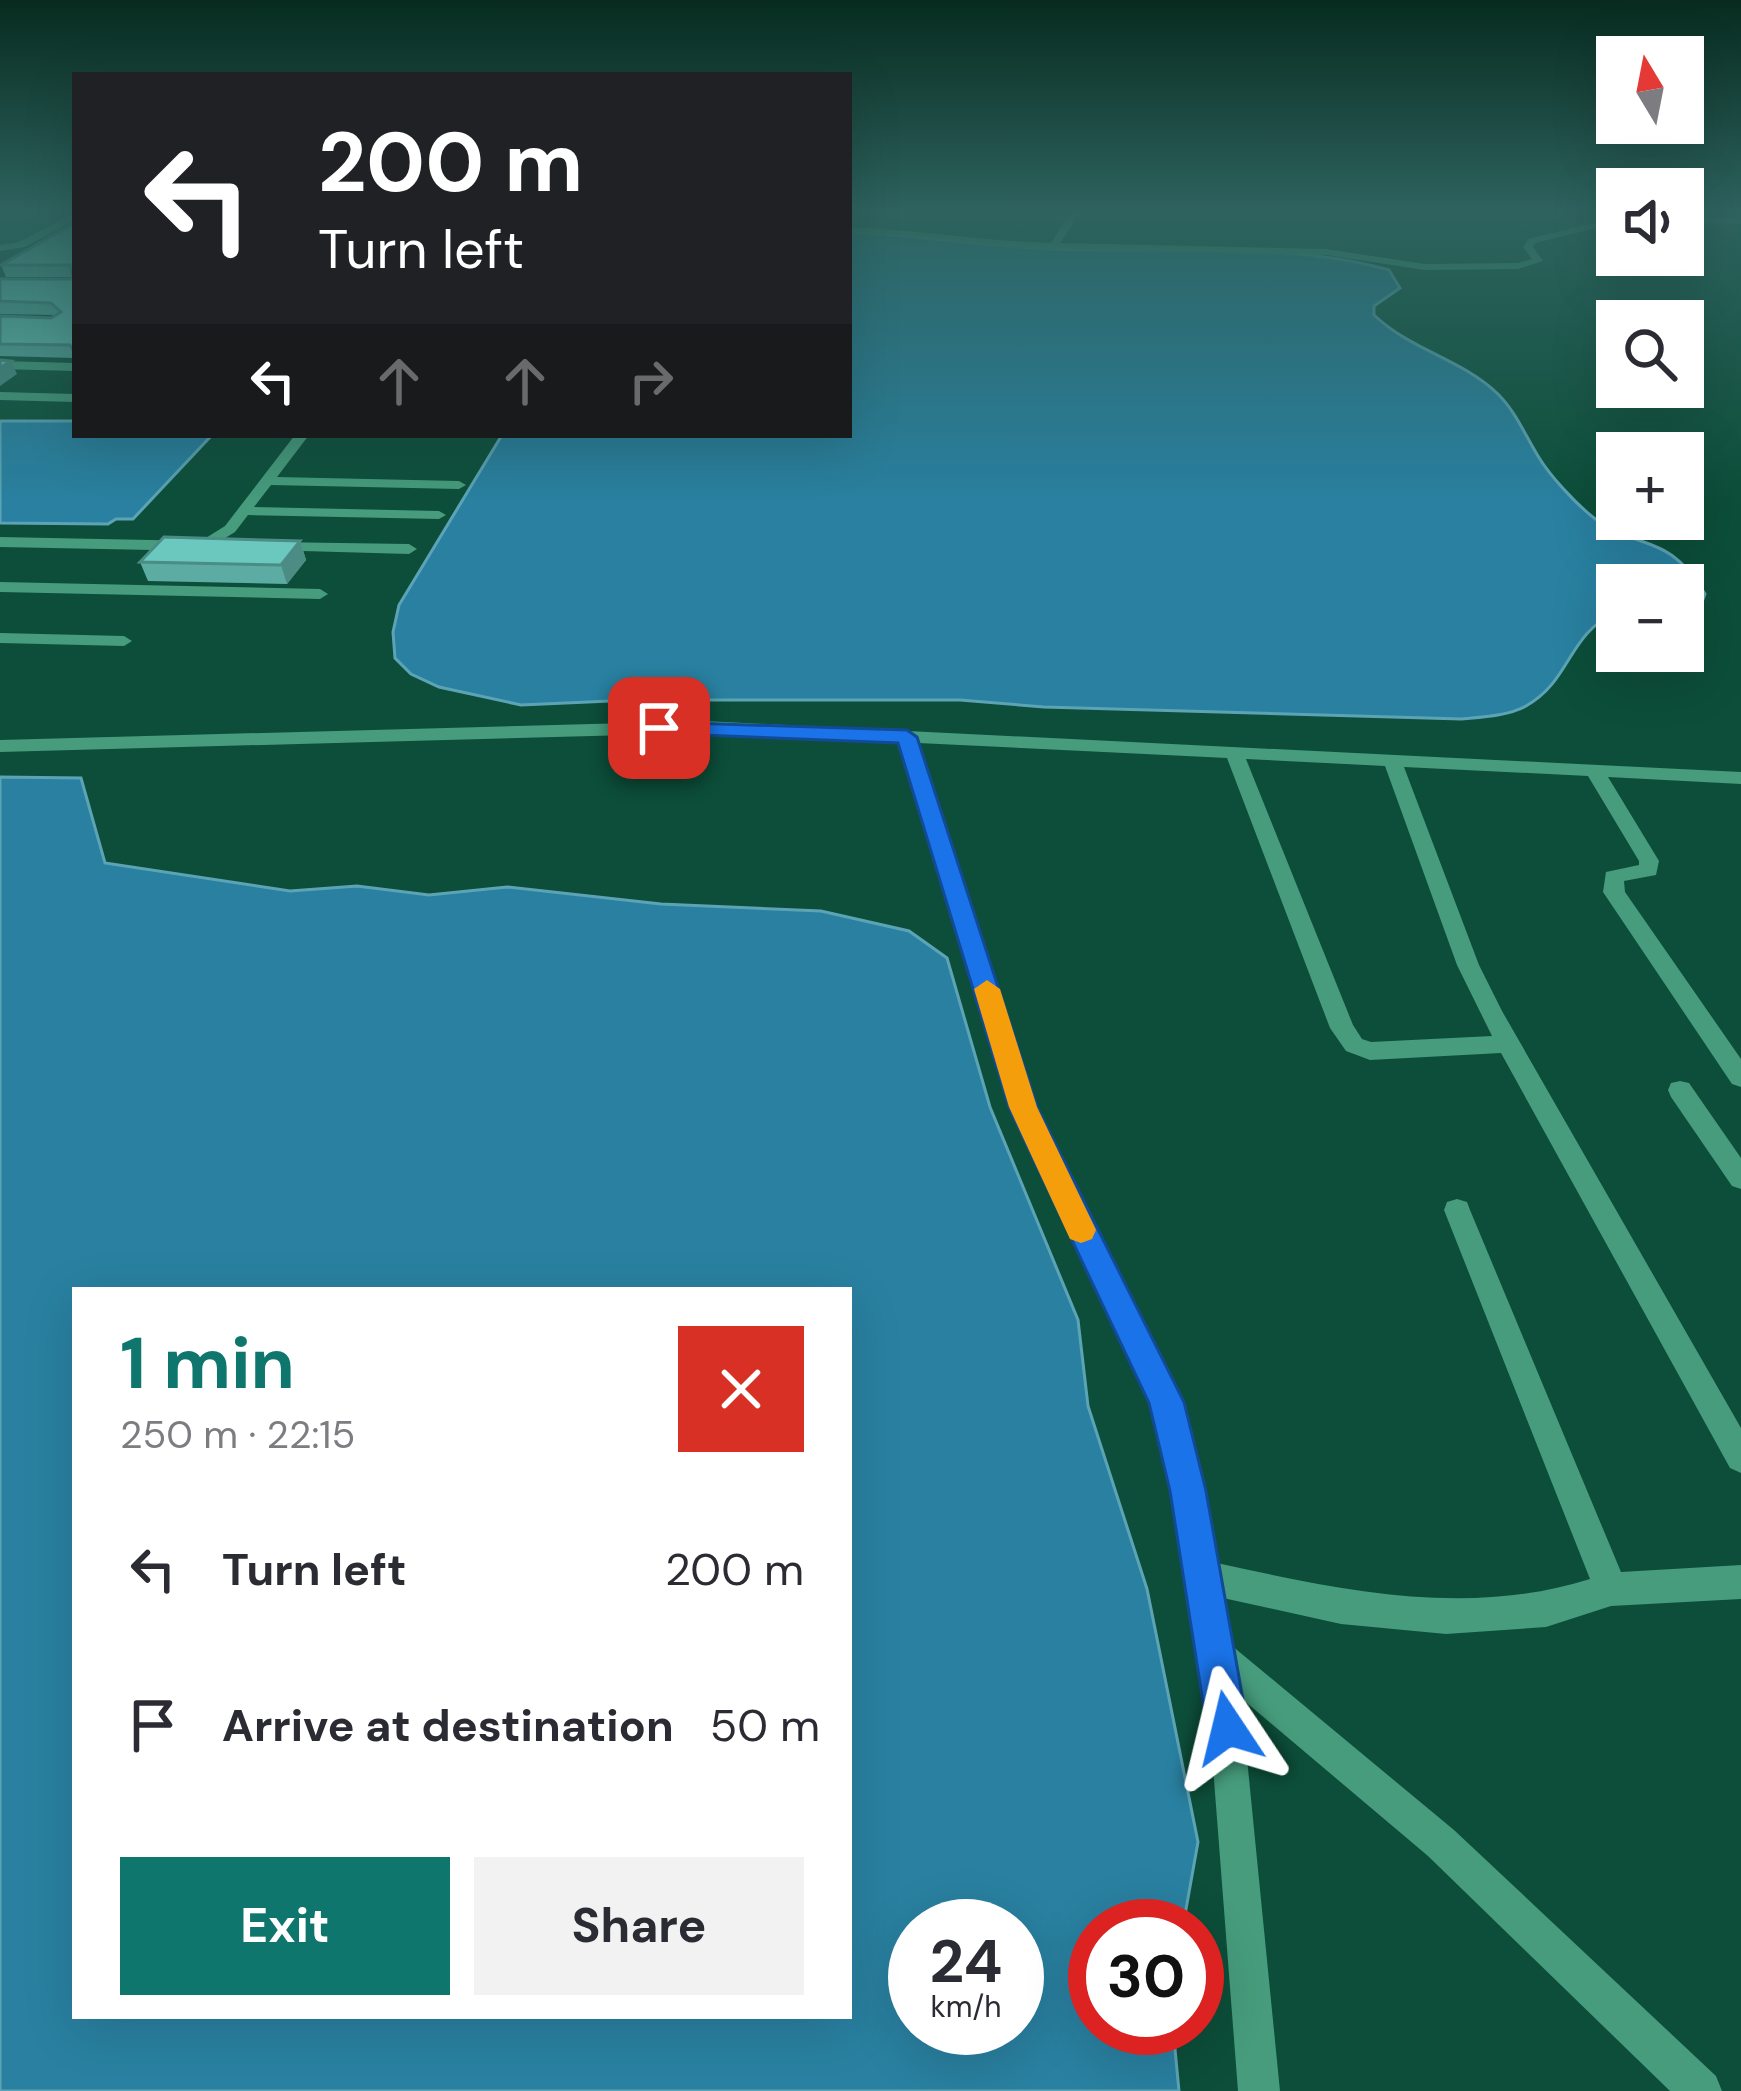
<!DOCTYPE html>
<meta charset="utf-8">
<style>
:root{--surface:#fff;--page:#f2f2f3;--text:#2b2b33;--muted:#7c7c81;--accent:#0f766e}
body{margin:0;font-family:"DM Sans",sans-serif;background:var(--page);color:var(--text);height:100vh;display:flex;flex-direction:column;font-size:45px;white-space:nowrap}
*{box-sizing:border-box;margin:0}
p{font-size:39px;color:var(--muted)}
.icon{flex:none;width:66px;height:66px;fill:none;stroke:currentColor;stroke-width:2;stroke-linecap:round;stroke-linejoin:round}
.map{position:relative;flex:1;overflow:hidden}
.details{position:absolute;left:72px;top:1287px;width:780px;height:732px;display:flex;flex-direction:column;background:var(--surface);border-radius:0px;box-shadow:0 12px 48px #0002}
.details>*{flex:none}
.hud{position:absolute;left:72px;top:72px;width:780px;height:366px;border-radius:0px;box-shadow:0 12px 48px #0002;background:#202124;color:#fff;overflow:hidden}
.needle{width:78px;rotate:350deg}
.controls{position:absolute;left:1596px;top:36px;display:grid;gap:24px}
.controls a{display:grid;place-items:center;width:108px;height:108px;border-radius:0px;background:var(--surface);box-shadow:0 12px 48px #0002;font-size:60px}
.speed{position:absolute;left:888px;top:1899px;display:flex;gap:24px;font-size:60px;font-weight:700;text-align:center}
.speed>*{display:grid;place-content:center;width:156px;height:156px;border-radius:50%;background:var(--surface);box-shadow:0 12px 48px #0002;line-height:1}
.speed small{font-size:30px;font-weight:400}
.speed .limit{border:18px solid #d22;background:#fff;color:#111}
.pin{position:absolute;display:grid;place-items:center;width:102px;height:102px;color:#fff;margin:-51px;border-radius:24px;box-shadow:0 6px 18px #0006}
.me{position:absolute;width:132px;margin:-66px;rotate:350deg;stroke-linejoin:round;filter:drop-shadow(0 0 9px #0008)}
.turn{display:flex;align-items:center;gap:42px;height:252px;padding:0 48px;font-size:54px}
.turn .icon{width:156px;height:156px;stroke-width:2.5}
.turn b{display:block;font-size:84px;line-height:102px}
.lanes{display:flex;align-items:center;height:114px;padding:0 48px;background:#0003;justify-content:center;gap:60px;direction:ltr}
.lanes .off{opacity:.35}
.round{display:grid;place-items:center;flex:none;width:126px;height:126px;border-radius:0px;background:var(--page)}
.summary{display:flex;align-items:center;justify-content:space-between;height:204px;padding:0 48px}
h1{font-size:72px;font-weight:700;line-height:90px;color:var(--accent)}
.cta{display:flex;gap:24px;margin-top:auto;padding:24px 48px}
.cta a{flex:1;height:138px;border-radius:0px;background:var(--accent);color:#fff;font-size:48px;font-weight:700;line-height:138px;text-align:center}
.cta a+a{background:var(--page);color:var(--text)}
ul{padding:0;list-style:none}
li{display:flex;align-items:center;gap:36px;height:156px;padding:0 48px}
li div{flex:1}
li b{display:block;font-size:45px}
li em{font-style:normal}
.map>svg:first-child{display:block}
</style>
<div class="map">
<svg width="1741" height="2091" viewBox="0 0 1741 2091">
<rect width="100%" height="100%" fill="#0c4e39"/>
<g fill="#2980a0" stroke="#5ca4b5" stroke-width="3" fill-rule="evenodd">
<path d="M849,232C920,235 989,247 1060,249C1166,253 1287,241 1389,270L1400,288L1374,306V315C1412,351 1462,359 1498,394C1516,412 1525,435 1538,456C1550,476 1575,503 1594,518C1639,552 1668,531 1705,594L1696,618L1683,617V585H1617V612C1567,634 1572,680 1526,706C1508,716 1481,717 1461,719L1044,707L960,700H633L521,705L439,687L411,674L395,658L393,632L399,605L502,435H849Z"/>
<path d="M0,421H75V435H212L133,519H116L108,524L0,523Z"/>
<path d="M0,777L81,778L105,863L290,891L357,886L429,895L507,887L661,904L821,911L909,931L947,958L990,1107L1078,1320L1088,1406L1147,1589L1198,1842L1183,1926H1095V2028H1173L1179,2091H0ZM75,1290H849V2016H75ZM915,1926H1017V2028H915Z"/>
</g>
<g fill="none" stroke-linecap="round" stroke-linejoin="round">
<g fill="#469c7c" fill-rule="evenodd">
<path d="M849,211H856L849,216Z"/>
<path d="M1071,211H1081L1060,243L1326,249L1425,264L1518,263L1532,259L1523,247L1528,239L1617,217V223L1535,243L1533,247L1543,261L1518,269L1425,270L1326,255L1009,248L920,236L849,233V227C917,230 983,241 1051,243Z"/>
<path d="M75,213V220L25,247L0,251V245L19,242Z"/>
<path d="M1683,217L1741,218V224L1683,223Z"/>
<path d="M0,361L75,363V371L0,369Z"/>
<path d="M0,392L75,394V402L0,400Z"/>
<path d="M295,435H309L277,477L459,481L466,485L459,489L271,485L254,507L439,511L446,515L439,519L248,515L235,532L204,551L0,547V537L201,541L225,526Z"/>
<path d="M272,542L409,544L417,549L409,554L267,550V544Z"/>
<path d="M0,582L320,589L328,594L320,599L0,592Z"/>
<path d="M0,633L124,636L132,641L124,646L0,643Z"/>
<path d="M704,721L1741,772V784L1608,777L1659,861L1656,875L1624,881L1625,892L1741,1059V1087L1732,1084L1603,892L1606,872L1639,865V861L1588,776L1404,767L1479,965L1502,1011L1741,1428V1473L1730,1468L1501,1053L1370,1060L1346,1051L1330,1028L1227,758L918,743L1036,1107L1181,1402L1204,1491L1217,1563C1340,1590 1467,1618 1590,1579L1444,1210L1447,1202L1457,1199L1467,1202L1470,1210L1621,1572L1741,1565V1599L1611,1606L1546,1627L1446,1634L1341,1624L1223,1598L1231,1645L1454,1830L1716,2076L1722,2091H1670L1428,1856L1241,1698L1280,2091H1238L1210,1728L1172,1491L1151,1403L1010,1107L899,742L704,733L0,752V740ZM1246,759L1385,766L1457,965L1492,1036L1371,1042L1362,1039L1353,1025Z"/>
<path d="M1680,1081L1689,1083L1741,1158V1189L1732,1186L1671,1097L1668,1090L1671,1083Z"/>
</g>
</g>
<g fill="#5caca3">
<path d="M75,223V358L0,356V316L51,318L55,315L0,314V279H73V277H6L1,265Z"/>
<path d="M300,541L306,560L287,584L148,581L140,562Z"/>
</g>
<g fill="#4b8c85">
<path d="M11,361L17,374L0,386V368Z"/>
<path d="M300,541L306,560L287,584L281,565Z"/>
</g>
<g fill="#6bc8be" stroke="#4b8c85" stroke-width="3">
<path d="M75,223V353L70,345L0,344V316L51,318L61,312L51,303L0,301V279H73L70,265H1Z"/>
<path d="M0,360L11,361L0,368Z"/>
<path d="M164,537L300,541L281,565L140,562Z"/>
</g>
<linearGradient id="sky" x2="0" y2="1"><stop stop-color="#072b1f"/><stop offset="0.42" stop-color="#2e635f"/><stop offset="1" stop-color="#2e635f" stop-opacity="0"/></linearGradient>
<rect width="1741" height="504" fill="url(#sky)"/>
<path fill="#1a73e8" stroke="#114b97" stroke-width="3" d="M659,722L907,730L917,737L1037,1107L1184,1402L1206,1491L1248,1728L1242,1742L1228,1748L1213,1742L1207,1728L1170,1491L1149,1403L1009,1107L898,743L652,733L649,728Z"/>
<path fill="#f59e0b" d="M987,980L1000,989L1037,1107L1096,1230L1092,1239L1081,1243L1070,1239L1009,1107L974,989Z"/>
</svg>
<div class="controls">
<a><svg class="needle" viewBox="-14 -14 28 28"><path d="M0-13l5 13h-10z" fill="#e53935"/><path d="M0 13l5-13h-10z" fill="#7c7c81"/></svg></a>
<a><svg class="icon" aria-label="sound" viewBox="0 0 24 24"><path d="M4 9h4l5-4v14l-5-4H4zM17 9q2 3 0 6"/></svg></a>
<a><svg class="icon" aria-label="search" viewBox="0 0 24 24"><circle cx="10" cy="10" r="6"/><path d="M15 15l6 6"/></svg></a>
<a>+</a>
<a>−</a>
</div>
<div class="speed"><div>24<small>km/h</small></div><div class="limit">30</div></div>
<div class="pin" style="left:659px;top:728px;background:#d93025"><svg class="icon" aria-label="arrive" viewBox="0 0 24 24"><path d="M6 21V4h12l-3 4 3 4H6"/></svg></div>
<svg class="me" style="left:1228px;top:1728px" viewBox="-20 -20 40 40"><path d="M0-17L14 15 0 8-14 15z" fill="#1a73e8" stroke="#fff" stroke-width="4"/></svg>
<div class="hud">
<div class="turn"><svg class="icon" aria-label="left" viewBox="0 0 24 24"><path d="M17 20v-9H6M10 6l-5 5 5 5"/></svg><div><b>200 m</b>Turn left</div></div>
<div class="lanes"><svg class="icon" aria-label="left" viewBox="0 0 24 24"><path d="M17 20v-9H6M10 6l-5 5 5 5"/></svg><svg class="icon off" aria-label="ahead" viewBox="0 0 24 24"><path d="M12 20V5M6 11l6-6 6 6"/></svg><svg class="icon off" aria-label="ahead" viewBox="0 0 24 24"><path d="M12 20V5M6 11l6-6 6 6"/></svg><svg class="icon off" aria-label="right" viewBox="0 0 24 24"><path d="M7 20v-9h11M14 6l5 5-5 5"/></svg></div>
</div>
<section class="details">
<div class="summary"><div><h1>1 min</h1><p>250 m · 22:15</p></div><a class="round" style="background:#d93025;color:#fff"><svg class="icon" aria-label="close" viewBox="0 0 24 24"><path d="M6 6l12 12M18 6L6 18"/></svg></a></div>
<ul>
<li><svg class="icon" aria-label="left" viewBox="0 0 24 24"><path d="M17 20v-9H6M10 6l-5 5 5 5"/></svg><div><b>Turn left</b></div><em>200 m</em></li>
<li><svg class="icon" aria-label="arrive" viewBox="0 0 24 24"><path d="M6 21V4h12l-3 4 3 4H6"/></svg><div><b>Arrive at destination</b></div><em>50 m</em></li>
</ul>
<div class="cta"><a>Exit</a><a>Share</a></div>
</section>
</div>
